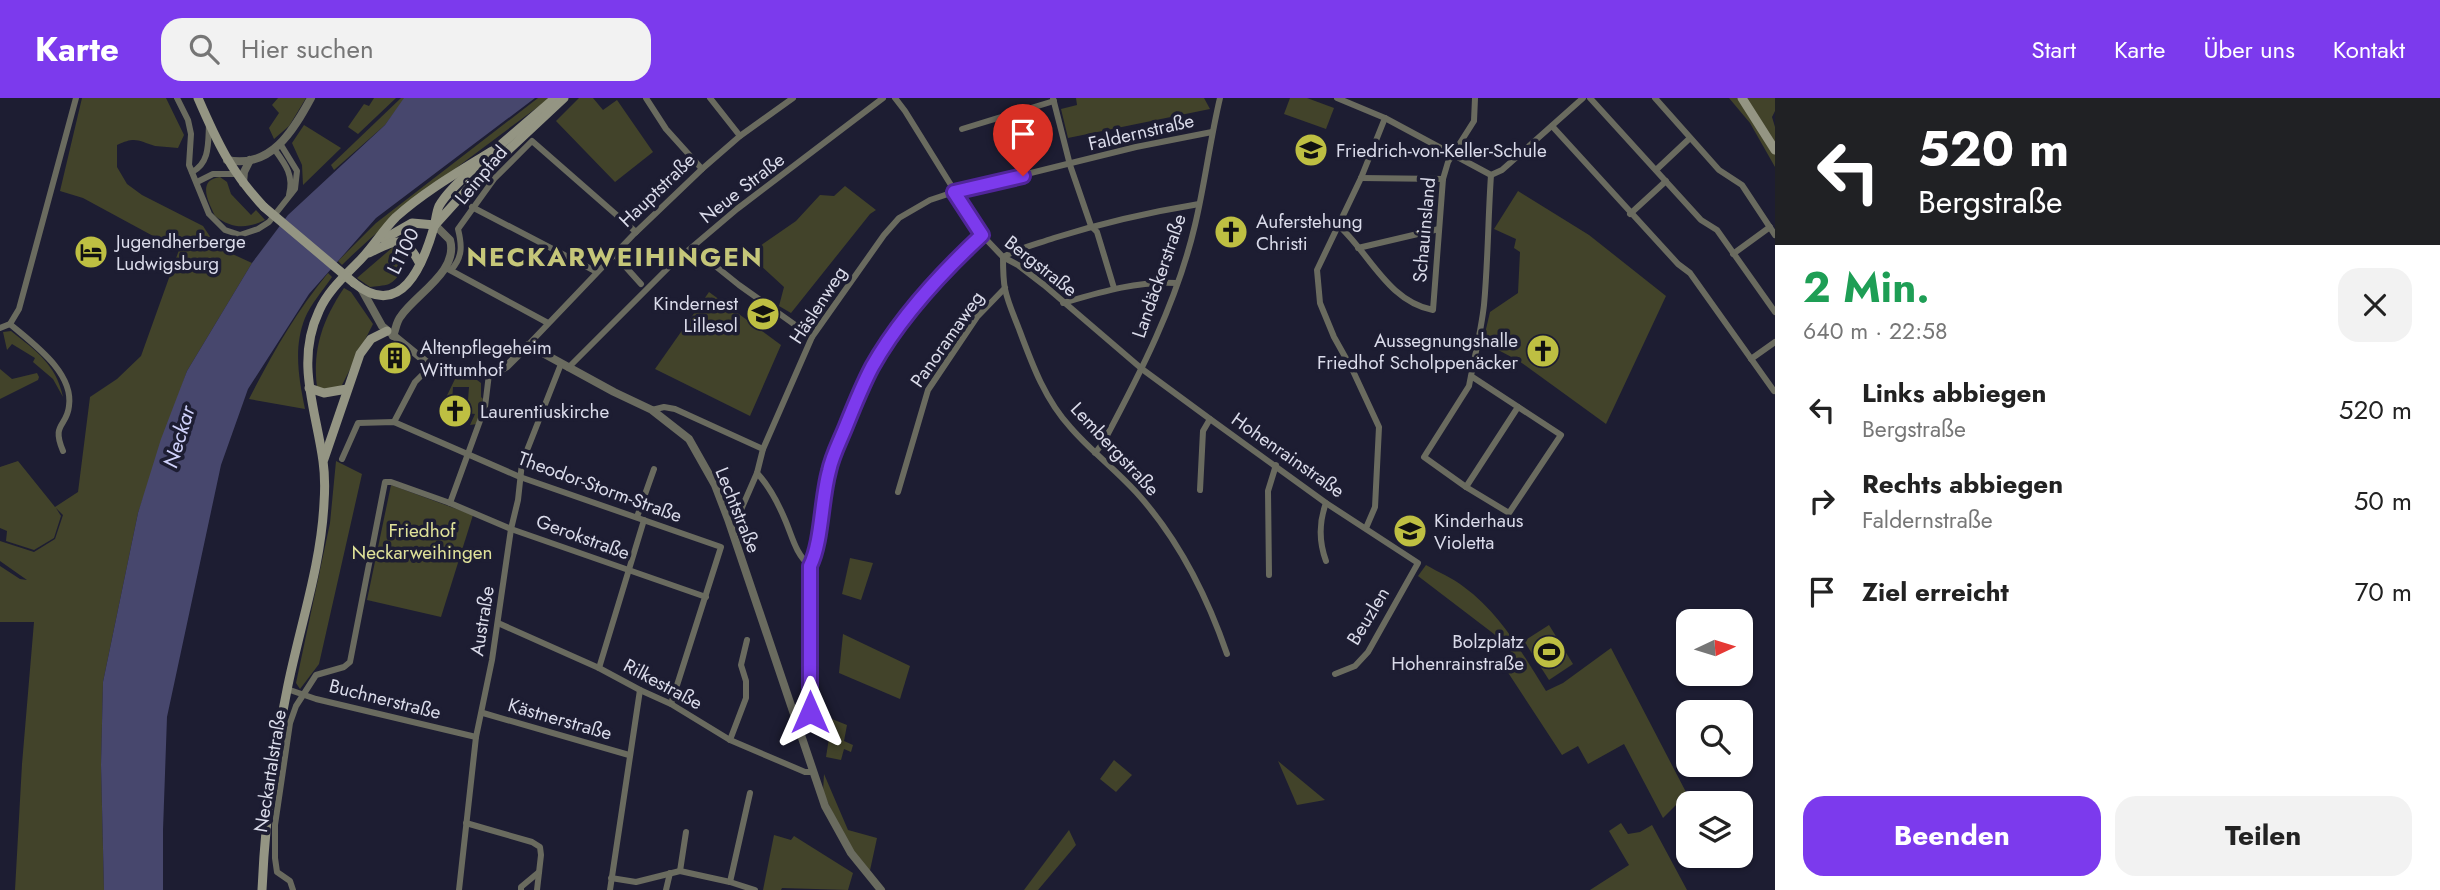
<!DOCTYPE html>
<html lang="de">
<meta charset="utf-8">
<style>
:root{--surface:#fff;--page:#f2f2f2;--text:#222;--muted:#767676;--accent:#7c3aed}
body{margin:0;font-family:Jost,sans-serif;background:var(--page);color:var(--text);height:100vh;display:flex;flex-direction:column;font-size:26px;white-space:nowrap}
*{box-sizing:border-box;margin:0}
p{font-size:23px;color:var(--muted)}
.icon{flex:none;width:38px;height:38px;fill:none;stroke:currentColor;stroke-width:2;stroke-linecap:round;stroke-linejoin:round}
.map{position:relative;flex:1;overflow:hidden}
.details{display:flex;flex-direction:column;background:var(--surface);width:665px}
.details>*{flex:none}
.guide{background:#202124;color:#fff;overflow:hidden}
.needle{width:46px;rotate:86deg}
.buttons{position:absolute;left:1676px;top:511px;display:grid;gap:14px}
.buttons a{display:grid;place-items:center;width:77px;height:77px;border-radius:14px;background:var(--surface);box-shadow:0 2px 5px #0004;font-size:35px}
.pin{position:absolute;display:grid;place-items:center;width:60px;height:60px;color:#fff;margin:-72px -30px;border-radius:50% 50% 50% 0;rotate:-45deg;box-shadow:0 0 7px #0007}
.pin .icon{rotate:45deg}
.me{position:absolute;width:77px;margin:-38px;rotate:0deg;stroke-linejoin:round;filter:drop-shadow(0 0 5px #0008)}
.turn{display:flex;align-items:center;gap:24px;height:147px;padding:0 28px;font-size:32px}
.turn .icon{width:91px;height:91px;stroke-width:2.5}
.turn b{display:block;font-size:49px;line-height:60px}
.round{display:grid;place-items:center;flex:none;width:74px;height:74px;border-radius:21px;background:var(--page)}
.summary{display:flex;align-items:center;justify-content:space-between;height:119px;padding:0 28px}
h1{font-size:42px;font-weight:700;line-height:52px;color:#1e9e55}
.primary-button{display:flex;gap:14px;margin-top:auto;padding:14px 28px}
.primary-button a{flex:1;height:80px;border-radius:21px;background:var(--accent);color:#fff;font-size:28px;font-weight:700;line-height:80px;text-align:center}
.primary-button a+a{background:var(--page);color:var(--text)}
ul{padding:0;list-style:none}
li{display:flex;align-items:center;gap:21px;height:91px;padding:0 28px}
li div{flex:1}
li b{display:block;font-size:26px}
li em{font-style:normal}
header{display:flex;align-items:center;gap:42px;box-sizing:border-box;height:98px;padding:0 35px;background:var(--accent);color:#fff}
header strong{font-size:33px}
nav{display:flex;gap:38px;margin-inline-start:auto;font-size:24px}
.search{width:490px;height:63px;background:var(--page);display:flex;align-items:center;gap:18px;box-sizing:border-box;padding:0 24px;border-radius:21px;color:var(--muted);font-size:26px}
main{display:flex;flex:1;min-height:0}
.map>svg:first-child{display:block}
</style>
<header>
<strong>Karte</strong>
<div class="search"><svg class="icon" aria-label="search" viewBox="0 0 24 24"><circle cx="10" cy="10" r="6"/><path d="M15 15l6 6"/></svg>Hier suchen</div>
<nav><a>Start</a><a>Karte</a><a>Über uns</a><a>Kontakt</a></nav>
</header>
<main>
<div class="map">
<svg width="1775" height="792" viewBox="0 0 1775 792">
<rect width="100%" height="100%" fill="#1d1d32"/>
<g fill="#42432a">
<path d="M82,0H166L184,37L178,50C171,49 163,49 155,48C138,43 136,38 117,47V69L127,86L142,97L203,128L215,146L228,154L252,165L187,273L138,415L103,584L101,667L104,792H15L22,666L34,524H0V468L20,481L27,482L0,463V443L34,454L55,441L63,417L56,410L61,418L54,440L34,452L6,443L7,433L0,430V369L18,363L55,409L78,394L90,299L117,281L141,258L179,152L83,100L60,93Z"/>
<path d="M278,0H306L289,28L274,41L269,30L279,15L272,7Z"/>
<path d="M374,0H396L358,36L348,29L364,6L369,8Z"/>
<path d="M401,0H405L385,27L334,72L331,67Z"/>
<path d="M538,0H550C479,53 406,104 342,167L338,163L376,125Z"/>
<path d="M579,0H593L603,12L617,2L653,54L615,84L556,23Z"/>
<path d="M1076,0H1204L1210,11L1068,40L1061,11L1077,7Z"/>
<path d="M1290,0H1307L1334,10L1326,31L1284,16Z"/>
<path d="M1729,0H1775V13L1772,19L1775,29V69L1750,25Z"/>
<path d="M304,27L341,50L303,87L302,67L292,45Z"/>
<path d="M220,79L227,84L231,96L251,117L256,112L265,122C247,131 232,131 215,118C209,105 196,82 220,79Z"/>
<path d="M845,88L876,112L870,116L791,215L779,208L784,189L760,167L763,158L760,148L796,123L820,97L834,98Z"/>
<path d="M1518,93L1589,137L1666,198L1606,326L1519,263L1483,244L1490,214L1518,195L1520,154L1514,150L1516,141L1494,131Z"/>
<path d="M393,149H404C408,162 402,179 389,186C384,188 375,188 370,189L357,180Z"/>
<path d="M328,175L332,179C323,192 311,206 305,220C293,250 299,281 305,311L249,301C272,256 296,214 328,175Z"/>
<path d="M344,190L351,194L373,226L341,289L324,291L317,289C312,251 323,221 344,190Z"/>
<path d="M709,194L781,247L750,318L655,271Z"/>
<path d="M11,233C36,253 56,266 63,299L53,281L33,264L35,260L12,246L7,252L3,234Z"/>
<path d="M0,271L12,281L37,275L39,279L38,282L0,301Z"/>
<path d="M455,281L477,282L481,285V299L483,301L477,326L470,327L475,316L467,315L469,289H453L452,304L446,307L444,317L438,316Z"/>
<path d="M336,363L362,376L319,566L300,591L296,585L330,425Z"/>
<path d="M391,387L473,417L441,519L367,502Z"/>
<path d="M850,460L873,465L861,502L842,496Z"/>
<path d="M1426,467C1438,474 1453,480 1464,489C1501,516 1522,555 1546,593L1563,585L1611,550L1687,696L1663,720L1624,646L1588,666L1578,648L1562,657L1507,573L1512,555L1494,536L1418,478Z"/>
<path d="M1549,527L1573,566L1549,582L1524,543Z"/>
<path d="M843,536L910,568L900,601L839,575Z"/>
<path d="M832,621L847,627L844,643L853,647L851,654L844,651L841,662L826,659Z"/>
<path d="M1114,662L1132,677L1116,694L1100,681Z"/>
<path d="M1278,663L1325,702L1297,707Z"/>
<path d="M824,676L848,732L877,740L869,777L845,741L823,694Z"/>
<path d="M1621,725L1628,736L1640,734L1652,727L1687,792H1590L1629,767L1609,733Z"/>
<path d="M1069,732L1076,747L1038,792H1024Z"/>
<path d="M774,737L791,742L794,738L853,775L848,792L782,790L781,792H763Z"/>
</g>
<path fill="#47476d" d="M404,0H535L376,120L309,196L248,291L221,367L167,619L163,732V792H104L101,667L103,584L138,415L161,341L187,273L252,165L288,117L385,27Z"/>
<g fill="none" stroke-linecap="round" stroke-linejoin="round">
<g stroke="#6a6b5f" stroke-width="6">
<path d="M177,0L188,22L191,36L189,67L209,116L225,132L240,137L258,131L269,124L295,91L297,73L281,47"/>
<path d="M646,0L666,31L702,71"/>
<path d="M710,0L740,38"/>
<path d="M895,0L905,13L982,137L1003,159L1018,167L1044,187L1142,271L1210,321L1326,405L1418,465L1368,554L1355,568L1335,576"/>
<path d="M1053,0L1070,67L1091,128L1097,134L1114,190"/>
<path d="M1337,0L1385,20L1491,77L1502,72L1583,0"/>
<path d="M1590,0L1701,122L1717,132L1775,214"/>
<path d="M1655,0L1719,72L1742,87L1775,137"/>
<path d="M1552,28L1678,166L1690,175L1774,293"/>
<path d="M962,31L1054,3"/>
<path d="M275,52C286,67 294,78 289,97"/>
<path d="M1656,72L1690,40"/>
<path d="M192,74C210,65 208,45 209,27"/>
<path d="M1361,80L1443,81"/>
<path d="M197,84L213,76H236"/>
<path d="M472,109L597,174"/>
<path d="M1630,116L1666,83"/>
<path d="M1337,126C1369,154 1387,203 1433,212L1443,81L1448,64L1474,23L1475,0"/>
<path d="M693,150L739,187L812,239"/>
<path d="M1358,150L1439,131"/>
<path d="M614,156L641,186"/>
<path d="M1733,156L1770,129"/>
<path d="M1003,159C1003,169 1003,181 1005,191C1008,205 1014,218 1019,231C1032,266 1045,302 1071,330C1091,353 1115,371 1136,394C1177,439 1207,498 1227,556"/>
<path d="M1003,159C1019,150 1037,146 1054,140C1102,125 1150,114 1199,106"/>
<path d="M448,171L548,225"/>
<path d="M451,172C463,159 462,147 458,131L494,81L532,43L636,134"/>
<path d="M1063,205C1101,194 1137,183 1176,185"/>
<path d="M10,226C32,245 74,274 69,308C67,329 51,325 63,353"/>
<path d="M0,230L10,226L19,211L76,0"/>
<path d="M528,247L634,136L702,71L740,38L793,0"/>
<path d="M1751,261L1775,244"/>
<path d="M568,270L671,167L737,111L883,0"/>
<path d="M1471,278L1561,337L1509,415L1466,389L1424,359L1469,288C1474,261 1481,234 1484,207C1488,164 1488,120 1491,77"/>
<path d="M652,312L664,309L675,311L763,351"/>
<path d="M394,324L415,284L431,268"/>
<path d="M1095,355L1103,345C1140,276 1177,204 1195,127C1205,85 1210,42 1220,0"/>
<path d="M342,361L358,325L394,324L520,379L721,449L671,606"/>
<path d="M757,375C770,389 779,407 786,424C793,441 796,456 810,468"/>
<path d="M1466,389L1518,309"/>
<path d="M1200,392L1203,333L1210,321"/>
<path d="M898,394L928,292L977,219L1005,190"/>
<path d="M450,405L485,309L489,276"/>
<path d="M740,414L757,375L763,351L812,239L884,137L899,120L930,102L954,94L1136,49L1212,34"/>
<path d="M637,419L654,371"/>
<path d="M1366,430L1375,409L1379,329L1353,273L1334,239L1320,205L1317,172L1361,80L1385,20"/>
<path d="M1326,463C1319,444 1319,424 1326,405"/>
<path d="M1269,477L1268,393L1276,367"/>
<path d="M498,525L599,570L640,592L671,606L730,642L805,674H813"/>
<path d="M599,570L644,422"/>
<path d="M287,591L316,601L476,639"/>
<path d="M810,614V468C823,443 821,403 828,373C832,358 840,343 846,328C879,248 918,196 982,137"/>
<path d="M483,615L629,657"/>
<path d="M730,642L746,600V583L741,567L747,542"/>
<path d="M466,725L532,744L540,749L541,757L537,792"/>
<path d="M680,773L686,734"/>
<path d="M611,780L636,784L680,773L730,784L755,792"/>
<path d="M730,784L750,695"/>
<path d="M293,792L290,783L277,774L275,760V727L290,625L296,608L316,577L344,569L350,564L385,384H391L450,405L511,431L706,499"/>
<path d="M459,792L476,639L492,562L511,431L518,402L522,365L561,266"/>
<path d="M521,792V789L539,774"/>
<path d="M610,792L640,592"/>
<path d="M666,792L670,775"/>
</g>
<g stroke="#6a6b5f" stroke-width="8">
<path d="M227,62C271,71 293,33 311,0"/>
<path d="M243,85L244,74L250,62"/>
<path d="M362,192L382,228L431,268L476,276L497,274L507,268L528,247L614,294L652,312L689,341L715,387L728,421L825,708L851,755L881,792"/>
<path d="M393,238C396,231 396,224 401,218C416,196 459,173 450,142L435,127"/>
</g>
<g stroke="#949583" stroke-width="9">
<path d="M198,0C217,44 231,74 264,109"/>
<path d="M1742,0L1775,52"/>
<path d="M490,56L555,0"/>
<path d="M435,127L473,85L564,0"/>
<path d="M384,141L412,125L435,127"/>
<path d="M369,155C396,142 404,135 420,166"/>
<path d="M354,185C401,223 423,167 434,129C436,122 436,115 439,108C448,92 466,78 479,65"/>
<path d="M309,290L324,295L347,291"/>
<path d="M324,361L360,256L371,241L387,233"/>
<path d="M262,792C265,725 273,658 287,592C299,531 321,468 324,405C325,391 325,377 323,363C316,311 295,264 319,213C328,192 347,176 362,160C374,147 384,131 396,119C425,93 460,73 492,53"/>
</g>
<path stroke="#949583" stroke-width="9" d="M264,109L354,185"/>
</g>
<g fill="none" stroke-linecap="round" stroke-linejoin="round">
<defs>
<path id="route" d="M810,614V468C822,444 821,402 829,373C832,358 840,343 846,328C854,308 862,288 872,269C900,219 940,176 982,137L954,94L1023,78"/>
</defs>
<use href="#route" stroke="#51269a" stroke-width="18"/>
<use href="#route" stroke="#7c3aed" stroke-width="12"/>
</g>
<defs>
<symbol id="school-disc" viewBox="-11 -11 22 22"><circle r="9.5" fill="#bebf42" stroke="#1d1d32"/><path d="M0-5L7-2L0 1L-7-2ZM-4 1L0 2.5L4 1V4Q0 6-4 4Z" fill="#111"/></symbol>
<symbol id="church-disc" viewBox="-11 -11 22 22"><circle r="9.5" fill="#bebf42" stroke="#1d1d32"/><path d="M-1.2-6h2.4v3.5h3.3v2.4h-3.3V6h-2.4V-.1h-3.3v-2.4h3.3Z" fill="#111"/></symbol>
<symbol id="hotel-disc" viewBox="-11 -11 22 22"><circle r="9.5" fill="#bebf42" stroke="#1d1d32"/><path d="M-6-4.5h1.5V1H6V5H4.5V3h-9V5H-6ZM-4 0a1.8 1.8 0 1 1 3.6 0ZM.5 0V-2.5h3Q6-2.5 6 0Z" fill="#111"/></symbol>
<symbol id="building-disc" viewBox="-11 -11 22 22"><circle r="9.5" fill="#bebf42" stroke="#1d1d32"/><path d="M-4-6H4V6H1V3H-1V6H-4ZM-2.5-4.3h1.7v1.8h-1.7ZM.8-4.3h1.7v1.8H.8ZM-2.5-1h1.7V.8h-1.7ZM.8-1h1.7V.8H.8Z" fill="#111"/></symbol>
<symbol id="stadium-disc" viewBox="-11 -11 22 22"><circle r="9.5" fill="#bebf42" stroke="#1d1d32"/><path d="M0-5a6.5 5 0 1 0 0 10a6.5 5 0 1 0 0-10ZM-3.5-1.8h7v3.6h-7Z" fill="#111"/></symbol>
</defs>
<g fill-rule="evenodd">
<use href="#school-disc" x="1292" y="33" width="38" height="38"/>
<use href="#church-disc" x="1212" y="115" width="38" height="38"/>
<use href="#hotel-disc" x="72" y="135" width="38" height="38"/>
<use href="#school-disc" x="744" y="197" width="38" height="38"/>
<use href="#church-disc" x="1524" y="234" width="38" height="38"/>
<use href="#building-disc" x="376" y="241" width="38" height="38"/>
<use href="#church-disc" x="436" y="294" width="38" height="38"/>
<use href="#school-disc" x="1391" y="414" width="38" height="38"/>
<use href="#stadium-disc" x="1530" y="535" width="38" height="38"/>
</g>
<g text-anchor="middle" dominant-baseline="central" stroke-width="7" stroke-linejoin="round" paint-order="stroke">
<g font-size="19" fill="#dadbea" stroke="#1d1d32">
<text transform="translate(1141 34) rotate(-13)">Faldernstraße</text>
<text transform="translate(481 77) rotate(-50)">Leinpfad</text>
<text transform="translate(742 90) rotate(-38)">Neue Straße</text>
<text transform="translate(657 92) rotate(-44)">Hauptstraße</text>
<text transform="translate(1424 132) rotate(-85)">Schauinsland</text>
<text transform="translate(403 153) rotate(-64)">L1100</text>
<text transform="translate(1041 168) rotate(38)">Bergstraße</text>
<text transform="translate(1159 178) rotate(-71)">Landäckerstraße</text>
<text transform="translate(818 207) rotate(-57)">Häslenweg</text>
<text transform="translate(947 241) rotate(-55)">Panoramaweg</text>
<text transform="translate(1115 351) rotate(47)">Lembergstraße</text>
<text transform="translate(1288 357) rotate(35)">Hohenrainstraße</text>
<text transform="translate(600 389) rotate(20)">Theodor-Storm-Straße</text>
<text transform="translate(738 412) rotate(68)">Lechtstraße</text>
<text transform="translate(583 439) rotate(20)">Gerokstraße</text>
<text transform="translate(1368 518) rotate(-59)">Beuzlen</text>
<text transform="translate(482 523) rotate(-81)">Austraße</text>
<text transform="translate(663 586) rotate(28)">Rilkestraße</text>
<text transform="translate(385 601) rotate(14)">Buchnerstraße</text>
<text transform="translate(560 621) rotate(16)">Kästnerstraße</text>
<text transform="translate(270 673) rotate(-81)">Neckartalstraße</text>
</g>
<g font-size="19" fill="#dadbea" stroke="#1d1d32" text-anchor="start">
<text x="1336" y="52">Friedrich-von-Keller-Schule</text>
<text x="1256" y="123">Auferstehung<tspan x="1256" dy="22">Christi</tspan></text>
<text x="116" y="143">Jugendherberge<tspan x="116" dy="22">Ludwigsburg</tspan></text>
<text x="738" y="205" text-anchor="end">Kindernest<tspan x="738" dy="22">Lillesol</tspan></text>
<text x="1518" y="242" text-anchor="end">Aussegnungshalle<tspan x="1518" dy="22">Friedhof Scholppenäcker</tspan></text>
<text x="420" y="249">Altenpflegeheim<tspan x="420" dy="22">Wittumhof</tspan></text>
<text x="480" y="313">Laurentiuskirche</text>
<text x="1434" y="422">Kinderhaus<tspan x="1434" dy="22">Violetta</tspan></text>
<text x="1524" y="543" text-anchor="end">Bolzplatz<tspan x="1524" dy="22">Hohenrainstraße</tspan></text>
</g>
<g font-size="19" fill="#dfe199" stroke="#1d1d32">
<text x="422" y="432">Friedhof<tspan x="422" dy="22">Neckarweihingen</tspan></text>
</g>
<g font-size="21" font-style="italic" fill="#d0d2fb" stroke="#1d1d32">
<text transform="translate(179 339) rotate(-73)">Neckar</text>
</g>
<g font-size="26" font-weight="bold" letter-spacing="2" fill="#c5c679" stroke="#1d1d32">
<text x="615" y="159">NECKARWEIHINGEN</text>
</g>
</g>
</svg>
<div class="buttons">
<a><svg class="needle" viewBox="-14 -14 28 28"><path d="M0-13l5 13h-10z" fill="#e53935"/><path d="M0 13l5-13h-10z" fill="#767676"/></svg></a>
<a><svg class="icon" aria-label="search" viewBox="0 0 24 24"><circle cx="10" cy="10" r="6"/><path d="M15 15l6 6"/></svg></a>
<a><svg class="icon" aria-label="layers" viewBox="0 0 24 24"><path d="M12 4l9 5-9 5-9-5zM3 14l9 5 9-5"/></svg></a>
</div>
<div class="pin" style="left:1023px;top:78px;background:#d93025"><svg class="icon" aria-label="arrive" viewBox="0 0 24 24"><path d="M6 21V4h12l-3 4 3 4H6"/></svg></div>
<svg class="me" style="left:810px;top:614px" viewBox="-20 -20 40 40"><path d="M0-17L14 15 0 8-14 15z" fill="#7c3aed" stroke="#fff" stroke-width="4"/></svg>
</div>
<section class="details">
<div class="guide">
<div class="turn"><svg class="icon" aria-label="left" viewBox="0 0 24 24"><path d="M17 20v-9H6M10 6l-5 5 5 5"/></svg><div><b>520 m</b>Bergstraße</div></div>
</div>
<div class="summary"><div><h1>2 Min.</h1><p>640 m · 22:58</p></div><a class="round"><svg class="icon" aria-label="close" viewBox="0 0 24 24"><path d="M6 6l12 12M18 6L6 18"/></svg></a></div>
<ul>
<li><svg class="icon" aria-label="left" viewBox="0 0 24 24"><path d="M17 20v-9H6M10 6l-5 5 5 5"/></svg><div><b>Links abbiegen</b><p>Bergstraße</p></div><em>520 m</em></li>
<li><svg class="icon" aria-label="right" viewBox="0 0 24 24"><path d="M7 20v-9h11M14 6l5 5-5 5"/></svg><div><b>Rechts abbiegen</b><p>Faldernstraße</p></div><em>50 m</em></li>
<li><svg class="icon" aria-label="arrive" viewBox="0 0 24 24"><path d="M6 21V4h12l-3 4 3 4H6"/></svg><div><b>Ziel erreicht</b></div><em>70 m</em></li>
</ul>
<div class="primary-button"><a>Beenden</a><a>Teilen</a></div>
</section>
</main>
